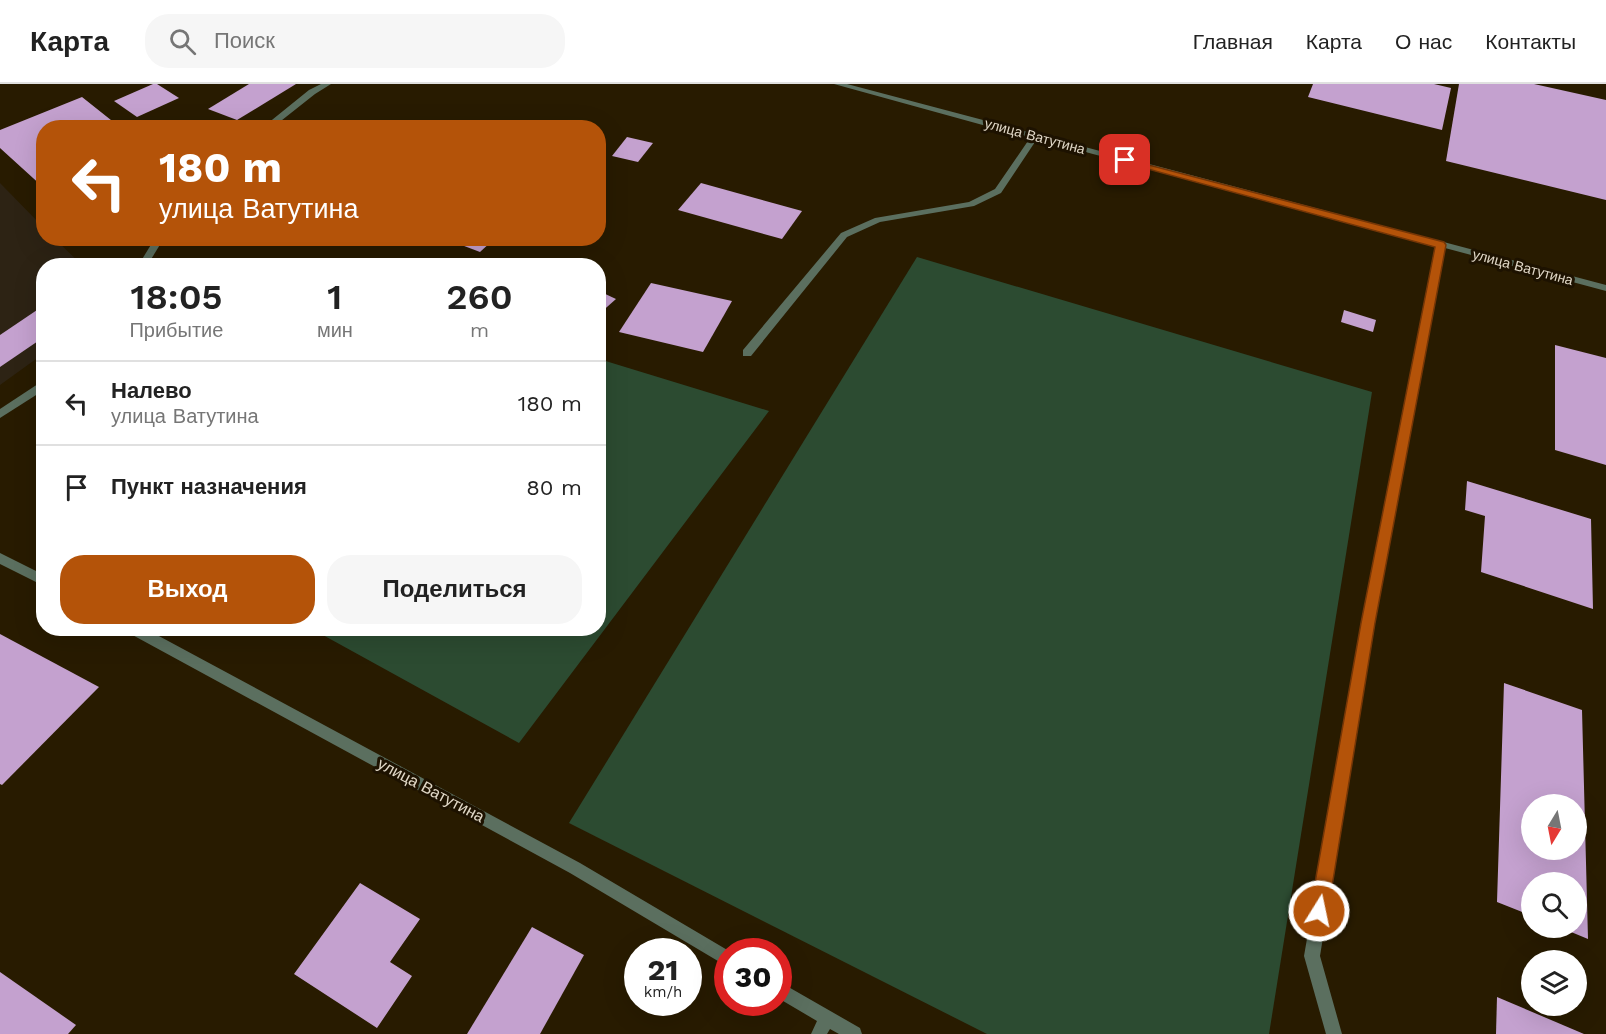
<!DOCTYPE html>
<html lang="ru">
<meta charset="utf-8">
<style>
:root{--surface:#fff;--page:#f6f6f6;--text:#222;--muted:#767676;--line:#e0e0e0;--accent:#b45309}
body{margin:0;font-family:"Work Sans",sans-serif;background:var(--page);color:var(--text);height:100vh;display:flex;flex-direction:column;font-size:22px;white-space:nowrap}
*{box-sizing:border-box;margin:0}
p{font-size:20px;color:var(--muted)}
.icon{flex:none;width:33px;height:33px;fill:none;stroke:currentColor;stroke-width:2;stroke-linecap:round;stroke-linejoin:round}
.map{position:relative;flex:1;overflow:hidden}
.sheet{position:absolute;left:36px;top:174px;width:570px;height:378px;display:flex;flex-direction:column;background:var(--surface);border-radius:24px;box-shadow:0 6px 24px #0002}
.sheet>*{flex:none}
.hud{position:absolute;left:36px;top:36px;width:570px;height:126px;border-radius:24px;box-shadow:0 6px 24px #0002;background:#b45309;color:#fff;overflow:hidden}
.needle{width:39px;rotate:190deg}
.tools{position:absolute;left:1521px;top:710px;display:grid;gap:12px}
.tools a{display:grid;place-items:center;width:66px;height:66px;border-radius:50%;background:var(--surface);box-shadow:0 6px 24px #0002;font-size:30px}
.speed{position:absolute;left:624px;top:854px;display:flex;gap:12px;font-size:30px;font-weight:700;text-align:center}
.speed>*{display:grid;place-content:center;width:78px;height:78px;border-radius:50%;background:var(--surface);box-shadow:0 6px 24px #0002;line-height:1}
.speed small{font-size:15px;font-weight:400}
.speed .limit{border:9px solid #d22;background:#fff;color:#111}
.pin{position:absolute;display:grid;place-items:center;width:51px;height:51px;color:#fff;margin:-26px;border-radius:12px;box-shadow:0 3px 9px #0006}
.me{position:absolute;width:66px;margin:-33px;rotate:10deg;stroke-linejoin:round;filter:drop-shadow(0 0 4px #0008)}
.turn{display:flex;align-items:center;gap:21px;height:126px;padding:0 24px;font-size:27px}
.turn .icon{width:78px;height:78px;stroke-width:2.5}
.turn b{display:block;font-size:42px;line-height:51px}
.eta{display:flex;justify-content:space-evenly;align-items:center;height:102px;text-align:center}
.eta b{font-size:36px;font-weight:600;line-height:42px}
.primary-button{display:flex;gap:12px;margin-top:auto;padding:12px 24px}
.primary-button a{flex:1;height:69px;border-radius:24px;background:var(--accent);color:#fff;font-size:24px;font-weight:600;line-height:69px;text-align:center}
.primary-button a+a{background:var(--page);color:var(--text)}
ul{padding:0;list-style:none}
li{display:flex;align-items:center;gap:18px;height:84px;padding:0 24px;border-top:2px solid var(--line)}
li div{flex:1}
li b{display:block;font-size:22px}
li em{font-style:normal}
header{display:flex;align-items:center;gap:36px;box-sizing:border-box;height:84px;padding:0 30px;background:var(--surface);border-bottom:2px solid var(--line)}
header strong{font-size:28px}
nav{display:flex;gap:33px;margin-inline-start:auto;font-size:21px}
.search{width:420px;height:54px;background:var(--page);display:flex;align-items:center;gap:15px;box-sizing:border-box;padding:0 21px;border-radius:24px;color:var(--muted);font-size:22px}
.map>svg:first-child{display:block}
</style>
<header>
<strong>Карта</strong>
<div class="search"><svg class="icon" aria-label="search" viewBox="0 0 24 24"><circle cx="10" cy="10" r="6"/><path d="M15 15l6 6"/></svg>Поиск</div>
<nav><a>Главная</a><a>Карта</a><a>О нас</a><a>Контакты</a></nav>
</header>
<div class="map">
<svg width="1606" height="950" viewBox="0 0 1606 950">
<rect width="100%" height="100%" fill="#281b00"/>
<path fill="#2d2314" d="M0,99L43,143L44,154L55,155L82,181L44,182L43,270L0,301Z"/>
<g fill="#2c4b31">
<path d="M917,173L1372,308L1269,950H987L569,739Z"/>
<path d="M599,275L769,327L519,659L312,545L598,544Z"/>
</g>
<g fill="#c4a1cf" fill-rule="evenodd">
<path d="M153,0H157L179,14L137,33L114,17Z"/>
<path d="M249,0H296L237,36L208,25Z"/>
<path d="M1313,0H1434L1451,4L1442,46L1308,13Z"/>
<path d="M1459,0H1534L1606,16V116L1446,77Z"/>
<path d="M82,13L121,44H44V104L0,64V46Z"/>
<path d="M627,53L653,59L638,78L612,72Z"/>
<path d="M701,99L802,127L782,155L678,126Z"/>
<path d="M453,154H485L492,157L480,168L451,157Z"/>
<path d="M651,199L732,217L703,268L619,248Z"/>
<path d="M601,208L616,215L598,231V210Z"/>
<path d="M40,224L44,226V253L0,283V251Z"/>
<path d="M1344,226L1376,236L1373,248L1341,238Z"/>
<path d="M1555,261L1606,274V381L1555,366Z"/>
<path d="M1467,397L1591,435L1593,525L1481,488L1485,432L1465,426Z"/>
<path d="M0,550L99,603L2,701L0,700Z"/>
<path d="M1504,599L1582,626L1588,855L1559,843H1576V798H1532V832L1497,818ZM1532,720H1576V765H1532Z"/>
<path d="M360,799L420,835L390,878L412,892L377,944L294,890Z"/>
<path d="M532,843L584,871L540,950H467Z"/>
<path d="M0,888L76,941L68,950H0Z"/>
<path d="M1497,913L1584,950H1496Z"/>
</g>
<g fill="none" stroke-linecap="round" stroke-linejoin="round">
<g fill="#5b6f5f" fill-rule="evenodd">
<path d="M321,0H331L315,10L272,44H262L309,6Z"/>
<path d="M834,0H847L1606,201V207L1445,164L1374,539L1320,872L1342,950H1326L1304,872L1362,539L1436,162L1037,55L1001,109L974,122L880,138L847,153L751,272H743V266L841,149L875,134L969,118L995,105L1030,54Z"/>
<path d="M155,154H164L147,182H138Z"/>
<path d="M44,296V306L0,334V325Z"/>
<path d="M0,469L44,491V502L0,480Z"/>
<path d="M125,544H144L580,779L729,867H728V883L570,789L127,548Z"/>
<path d="M778,897L860,944L862,950H839L830,945L827,950H811L817,937L778,914Z"/>
</g>
</g>
<path fill="#b45309" stroke="#753606" stroke-width="1.5" d="M1122,74L1444,158L1446,161L1375,539L1328,827L1325,833L1319,836L1313,833L1310,827L1361,539L1435,163L1122,78Z"/>
<g text-anchor="middle" dominant-baseline="central" stroke-width="6" stroke-linejoin="round" paint-order="stroke">
<g font-size="14" fill="#e1d8c7" stroke="#1d1200">
<text transform="translate(1035 52) rotate(15)">улица Ватутина</text>
<text transform="translate(1523 183) rotate(15)">улица Ватутина</text>
</g>
<g font-size="16" fill="#e1d8c7" stroke="#1d1200">
<text transform="translate(431 706) rotate(28)">улица Ватутина</text>
</g>
</g>
</svg>
<div class="tools">
<a><svg class="needle" viewBox="-14 -14 28 28"><path d="M0-13l5 13h-10z" fill="#e53935"/><path d="M0 13l5-13h-10z" fill="#767676"/></svg></a>
<a><svg class="icon" aria-label="search" viewBox="0 0 24 24"><circle cx="10" cy="10" r="6"/><path d="M15 15l6 6"/></svg></a>
<a><svg class="icon" aria-label="layers" viewBox="0 0 24 24"><path d="M12 4l9 5-9 5-9-5zM3 14l9 5 9-5"/></svg></a>
</div>
<div class="speed"><div>21<small>km/h</small></div><div class="limit">30</div></div>
<div class="pin" style="left:1125px;top:76px;background:#d93025"><svg class="icon" aria-label="arrive" viewBox="0 0 24 24"><path d="M6 21V4h12l-3 4 3 4H6"/></svg></div>
<svg class="me" style="left:1319px;top:827px" viewBox="-20 -20 40 40"><circle r="17" fill="#b45309" stroke="#fff" stroke-width="3"/><path d="M0-11L8 9 0 5-8 9z" fill="#fff"/></svg>
<div class="hud">
<div class="turn"><svg class="icon" aria-label="left" viewBox="0 0 24 24"><path d="M17 20v-9H6M10 6l-5 5 5 5"/></svg><div><b>180 m</b>улица Ватутина</div></div>
</div>
<section class="sheet">
<div class="eta">
<div><b>18:05</b><p>Прибытие</p></div>
<div><b>1</b><p>мин</p></div>
<div><b>260</b><p>m</p></div>
</div>
<ul>
<li><svg class="icon" aria-label="left" viewBox="0 0 24 24"><path d="M17 20v-9H6M10 6l-5 5 5 5"/></svg><div><b>Налево</b><p>улица Ватутина</p></div><em>180 m</em></li>
<li><svg class="icon" aria-label="arrive" viewBox="0 0 24 24"><path d="M6 21V4h12l-3 4 3 4H6"/></svg><div><b>Пункт назначения</b></div><em>80 m</em></li>
</ul>
<div class="primary-button"><a>Выход</a><a>Поделиться</a></div>
</section>
</div>
